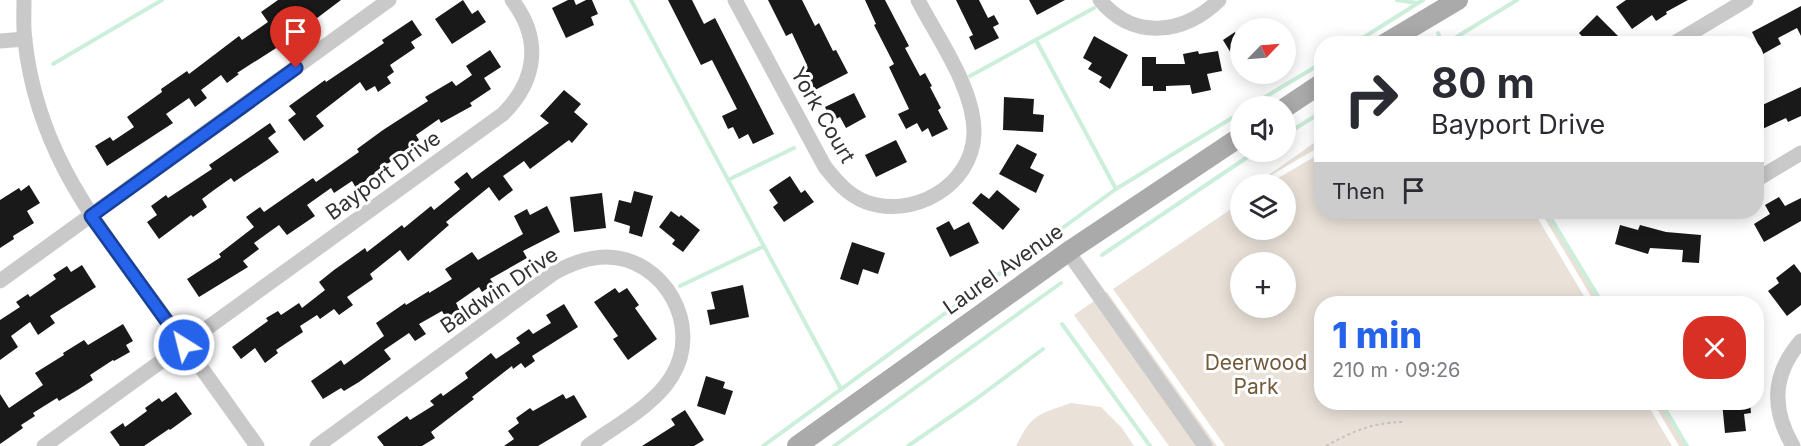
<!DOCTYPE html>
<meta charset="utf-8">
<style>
:root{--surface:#fff;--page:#f2f2f3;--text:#2b2b33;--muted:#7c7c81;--accent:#2563eb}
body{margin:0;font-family:Inter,sans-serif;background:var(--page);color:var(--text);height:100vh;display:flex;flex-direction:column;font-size:22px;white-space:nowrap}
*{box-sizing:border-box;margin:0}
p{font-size:20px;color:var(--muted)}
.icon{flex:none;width:33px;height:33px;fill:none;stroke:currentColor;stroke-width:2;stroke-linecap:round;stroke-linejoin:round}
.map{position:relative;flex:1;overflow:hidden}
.panel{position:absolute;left:1314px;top:296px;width:450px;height:114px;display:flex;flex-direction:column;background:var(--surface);border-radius:24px;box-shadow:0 3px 15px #0003}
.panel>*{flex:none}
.guide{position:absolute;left:1314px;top:36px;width:450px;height:183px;border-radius:24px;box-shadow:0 3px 15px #0003;background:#fff;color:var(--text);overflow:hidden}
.needle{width:39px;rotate:65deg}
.tools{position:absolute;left:1230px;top:18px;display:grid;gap:12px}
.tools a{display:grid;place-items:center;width:66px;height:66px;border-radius:50%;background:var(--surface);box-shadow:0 3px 15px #0003;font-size:30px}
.pin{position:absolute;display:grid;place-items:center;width:51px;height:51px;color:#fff;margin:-62px -26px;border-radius:50% 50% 50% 0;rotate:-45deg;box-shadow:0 0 6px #0007}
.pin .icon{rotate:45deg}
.me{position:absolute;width:66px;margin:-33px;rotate:324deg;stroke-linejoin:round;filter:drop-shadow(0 0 4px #0008)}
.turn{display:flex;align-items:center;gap:21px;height:126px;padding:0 18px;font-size:27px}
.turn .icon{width:78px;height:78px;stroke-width:2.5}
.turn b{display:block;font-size:42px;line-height:51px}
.then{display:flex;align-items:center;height:57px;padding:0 18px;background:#0003;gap:12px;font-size:22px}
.round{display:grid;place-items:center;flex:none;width:63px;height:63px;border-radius:24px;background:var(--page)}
.overview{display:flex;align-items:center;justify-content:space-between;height:102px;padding:0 18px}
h1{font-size:36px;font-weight:800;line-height:45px;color:var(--accent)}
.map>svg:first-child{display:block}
</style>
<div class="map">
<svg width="1801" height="446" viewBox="0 0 1801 446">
<rect width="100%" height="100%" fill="#fff"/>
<g fill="#eae2d9" fill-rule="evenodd">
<path d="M1321,138V146L1256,184Z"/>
<path d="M1321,153L1322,212H1534L1588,303H1322V402H1646L1672,446H1225L1113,289L1240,203V230H1286V184H1268ZM1240,262H1286V308H1240Z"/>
<path d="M1541,212H1546L1601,303H1595Z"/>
<path d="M1107,292L1217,446H1169L1074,315Z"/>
<path d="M1653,402H1660L1686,446H1679Z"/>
<path d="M1071,403L1101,407L1122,428L1134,446H1016C1033,413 1037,415 1071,403Z"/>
</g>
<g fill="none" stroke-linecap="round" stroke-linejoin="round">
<g stroke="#ccefdb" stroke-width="4">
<path d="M631,0L841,389"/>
<path d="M1397,0L1417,3"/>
<path d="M1438,33L1443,44"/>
<path d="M1036,40L1116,189"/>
<path d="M1353,44L1423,0"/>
<path d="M1445,44L1517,0"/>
<path d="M53,64L162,0"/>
<path d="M970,76L1094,8"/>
<path d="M1250,106L1322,63"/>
<path d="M1286,134L1322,112"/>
<path d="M728,180L794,148"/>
<path d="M1547,212L1602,303"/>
<path d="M1102,255L1255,152"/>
<path d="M680,286L764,246"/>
<path d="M1062,324L1150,446"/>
<path d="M1661,402L1687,446"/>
<path d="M763,446L1116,189L1240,113"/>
<path d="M834,446L1061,283"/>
<path d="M908,446L976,399L1043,349"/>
</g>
</g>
<g fill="#191919">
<path d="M278,0H341L284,43L237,73L239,74L227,83L221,75L201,90L207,98L195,107L189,98L166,114L173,123L107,166L95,146L110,137L113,141L134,127L127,117L162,92L161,89L187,71L189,74L239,36L242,40L268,22L261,12Z"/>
<path d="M463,0L472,14L478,10L486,22L452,44L435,19Z"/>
<path d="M568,0H574L576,5L586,0H592L598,14L591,17L594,25L566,38L552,8Z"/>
<path d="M668,0H692L704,24L715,18L774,134L753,144L748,134L739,139L733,127L728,129L722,116L737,109L712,60L701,65Z"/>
<path d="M768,0H802L815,26L819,23L833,51L836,50L848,73L815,90L803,67L807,65L792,33L786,36Z"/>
<path d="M865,0H885L909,46L905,48L920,76L925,73L932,86L930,87L941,108L938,110L948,129L932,137L928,128L922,132L917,123L906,129L898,114L909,109L889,67L894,64L874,25L876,24Z"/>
<path d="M956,0H979L988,18L994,15L999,24L993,27L999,38L975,50L969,37L973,35Z"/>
<path d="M1029,0H1065L1037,15Z"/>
<path d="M1626,0H1688L1666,12L1667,14L1656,21L1652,15L1632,29L1616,7Z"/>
<path d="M1801,6V36L1797,28L1778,38L1781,44L1763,54L1752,32Z"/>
<path d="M1597,15L1626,44H1589L1579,33Z"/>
<path d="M412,20L422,35L411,42L415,48L390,65L394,72L387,77L391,83L378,92L375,86L366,91L360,82L316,116L324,126L304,141L288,120L296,114L289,106L325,80L326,82L384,43L382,40Z"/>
<path d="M1235,32L1240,41V68L1223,40Z"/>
<path d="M1094,36L1128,55L1110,89L1099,82L1102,77L1088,69L1092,63L1083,58Z"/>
<path d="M490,50L501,67L484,78L491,89L470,103L472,106L441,123L439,119L416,135L419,140L356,188L352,181L334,193L331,188L307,205L315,216L287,235L279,225L254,243L259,249L243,261L248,267L199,297L187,279L221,257L219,254L254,227L246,217L260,207L264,212L313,178L316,182L359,152L357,149L383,130L428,101L425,97L452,81L456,86L472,75L466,66Z"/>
<path d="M1198,51L1199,54L1218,51L1222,71L1207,74L1211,90L1192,94L1190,85L1166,86V91H1153V86H1142V57H1156V64H1185L1183,54Z"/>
<path d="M1801,87V116L1788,122L1786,118L1756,132V108Z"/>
<path d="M564,90L581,104L574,112L588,124L572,143L569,140L530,169L524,161L503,176L513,190L499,201L489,187L446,222L449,225L408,261L400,250L370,274L373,279L347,297L353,305L339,315L334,309L320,319L317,315L300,326L303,332L276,350L278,353L265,363L255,348L241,359L232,347L268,321L266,318L278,311L281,315L299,303L302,308L325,290L319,282L334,270L365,248L367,252L402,225L404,228L431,206L434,210L460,189L454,182L467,172L472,179L549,123L540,116Z"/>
<path d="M854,93L866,117L846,128L840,117L832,121L825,107Z"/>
<path d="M1004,97L1034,99L1033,114L1044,115L1043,132L1003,130Z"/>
<path d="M270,123L276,132L268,138L279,152L234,182L231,178L214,190L202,199L207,207L193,217L191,215L159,239L147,222L157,215L151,206L166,195L168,198L212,169L209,165Z"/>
<path d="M896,140L907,162L876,177L865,155Z"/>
<path d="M1017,144L1037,154L1030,168L1044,175L1036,193L999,174Z"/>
<path d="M790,176L801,193L805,190L814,202L784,222L773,207L778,203L769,190Z"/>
<path d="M29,185L40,203L27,211L34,223L13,236L14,239L0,248V200L19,188L21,191Z"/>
<path d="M997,190L1020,209L1003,230L972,203L981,193L989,199Z"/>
<path d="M634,191L653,196L642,237L629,233L630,226L614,221L619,200L631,203Z"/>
<path d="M602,193L606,228L574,232L570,197Z"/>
<path d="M1779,197L1785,206L1801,198V221L1764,242L1754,224L1770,214L1765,205Z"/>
<path d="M547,206L560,232L523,251L527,258L490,279L494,284L482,292L479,287L456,303L460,310L446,318L442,311L419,324L426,334L415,341L409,333L384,350L391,359L359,382L344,391L341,388L323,399L311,381L341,360L344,365L384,336L376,323L405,303L406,305L429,291V293L452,279L445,269L472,252L478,260L523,234L514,216L527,209L530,215Z"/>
<path d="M671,211L679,217L681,215L700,230L683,252L672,244L675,240L659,227Z"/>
<path d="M949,221L954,230L969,222L979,243L950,257L936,228Z"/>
<path d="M1620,225L1638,230L1640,225L1666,232L1701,235L1699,263L1682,262L1683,250L1650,248L1648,254L1615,244Z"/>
<path d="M852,242L885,253L878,274L863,269L858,285L840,279Z"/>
<path d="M1794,264L1801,273V305L1787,316L1768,291L1779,283L1776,278Z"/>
<path d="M82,265L96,287L50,316L55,323L38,335L30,322L11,336L18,347L0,360V320L20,307L16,302L28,294L30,297L56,279L53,275L67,266L71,272Z"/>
<path d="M743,285L749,317L710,325L707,310L715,309L711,292Z"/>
<path d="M615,288L619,293L627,288L639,305L635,308L657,339L628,360L613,339L618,336L594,302Z"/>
<path d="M564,304L578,327L532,356L535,361L525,368L521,363L513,369L512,366L472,397L474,399L431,432L435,438L422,446H384L377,437L407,416L410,420L434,405L430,401L441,393L443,396L468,378L465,373L491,353L496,359L520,343L516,338L529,329L533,334L551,323L546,315Z"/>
<path d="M123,324L133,341L126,345L130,352L114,361L113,360L90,375L93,380L79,389L59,401L57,398L33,413L35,416L21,425L23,428L0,444V394L9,408L43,385L35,373L64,355L63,353L84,340L88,345Z"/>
<path d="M706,376L725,382L723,388L733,391L725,415L697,406Z"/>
<path d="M176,392L192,414L170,430L169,429L144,446H120L110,432L123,423L125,427L147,411L145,408L159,398L162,402Z"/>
<path d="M563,394L566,399L574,395L587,417L538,446H504L514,439L508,431L519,423L516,418L530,408L533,411Z"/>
<path d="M1722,402H1750L1751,413L1744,414L1746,431L1725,433Z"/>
<path d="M685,410L704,440L694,446H642L675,425L671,419Z"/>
</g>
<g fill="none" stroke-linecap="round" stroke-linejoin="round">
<path stroke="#c2c2c2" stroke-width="2" stroke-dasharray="3 3" stroke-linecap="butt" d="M1326,446C1354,431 1370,423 1402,422"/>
<g stroke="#c9c9c9" stroke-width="15">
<path d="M24,0C24,13 23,28 25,41C37,148 90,215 151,299C187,347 222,397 257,446"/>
<path d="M735,0L825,167C837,182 848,195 866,202C913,219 972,186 974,134C975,89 938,39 918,0"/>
<path d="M1100,0C1134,41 1184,34 1219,0"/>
<path d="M0,41L25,39"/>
<path d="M1673,44L1746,0"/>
<path d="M1756,180L1801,153"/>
<path d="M1068,252L1205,446"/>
<path d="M0,281L389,0"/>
<path d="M44,446L503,114C537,80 542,39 512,0"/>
<path d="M317,446L554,273C570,264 587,257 606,257C664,257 703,326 672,376C655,405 615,426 588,446"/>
<path d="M1793,446C1771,409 1772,374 1801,341"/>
</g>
<g stroke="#aaa" stroke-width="20">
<path d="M1384,44L1458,0"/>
<path d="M1286,107L1322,83"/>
<path d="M797,446L1072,249L1240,137"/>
</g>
</g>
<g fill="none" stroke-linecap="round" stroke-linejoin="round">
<defs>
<path id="route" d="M184,345L91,216L296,68"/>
</defs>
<use href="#route" stroke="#184099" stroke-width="15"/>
<use href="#route" stroke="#2563eb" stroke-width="10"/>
</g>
<g text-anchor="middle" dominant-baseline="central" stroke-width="6" stroke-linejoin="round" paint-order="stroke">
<g font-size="21" fill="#323232" stroke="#fff">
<text transform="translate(823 115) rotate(60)">York Court</text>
<text transform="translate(383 175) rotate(-36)">Bayport Drive</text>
<text transform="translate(1003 269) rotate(-35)">Laurel Avenue</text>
<text transform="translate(499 290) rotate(-34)">Baldwin Drive</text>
</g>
<g font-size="21" fill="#725a3c" stroke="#fff">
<text x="1256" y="362">Deerwood<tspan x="1256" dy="24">Park</tspan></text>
</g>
</g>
</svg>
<div class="tools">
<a><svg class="needle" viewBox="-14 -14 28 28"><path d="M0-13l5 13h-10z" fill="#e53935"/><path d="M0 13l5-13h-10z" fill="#7c7c81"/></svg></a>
<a><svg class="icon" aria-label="sound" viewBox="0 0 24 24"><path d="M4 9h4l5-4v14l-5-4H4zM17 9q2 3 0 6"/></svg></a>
<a><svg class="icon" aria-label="layers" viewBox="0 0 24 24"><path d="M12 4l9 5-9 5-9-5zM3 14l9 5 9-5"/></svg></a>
<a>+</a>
</div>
<div class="pin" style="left:296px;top:68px;background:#d93025"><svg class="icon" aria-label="arrive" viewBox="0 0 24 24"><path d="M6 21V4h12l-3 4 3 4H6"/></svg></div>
<svg class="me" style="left:184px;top:345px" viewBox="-20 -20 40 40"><circle r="17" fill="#2563eb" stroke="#fff" stroke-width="3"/><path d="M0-11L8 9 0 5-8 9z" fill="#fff"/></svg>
<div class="guide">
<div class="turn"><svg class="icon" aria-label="right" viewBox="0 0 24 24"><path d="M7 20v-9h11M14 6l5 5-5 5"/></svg><div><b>80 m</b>Bayport Drive</div></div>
<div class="then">Then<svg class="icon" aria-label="arrive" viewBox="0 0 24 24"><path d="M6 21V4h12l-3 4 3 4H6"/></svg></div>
</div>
<section class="panel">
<div class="overview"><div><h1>1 min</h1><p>210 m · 09:26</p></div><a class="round" style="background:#d93025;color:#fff"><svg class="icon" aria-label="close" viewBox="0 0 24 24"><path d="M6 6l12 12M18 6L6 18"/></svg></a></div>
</section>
</div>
